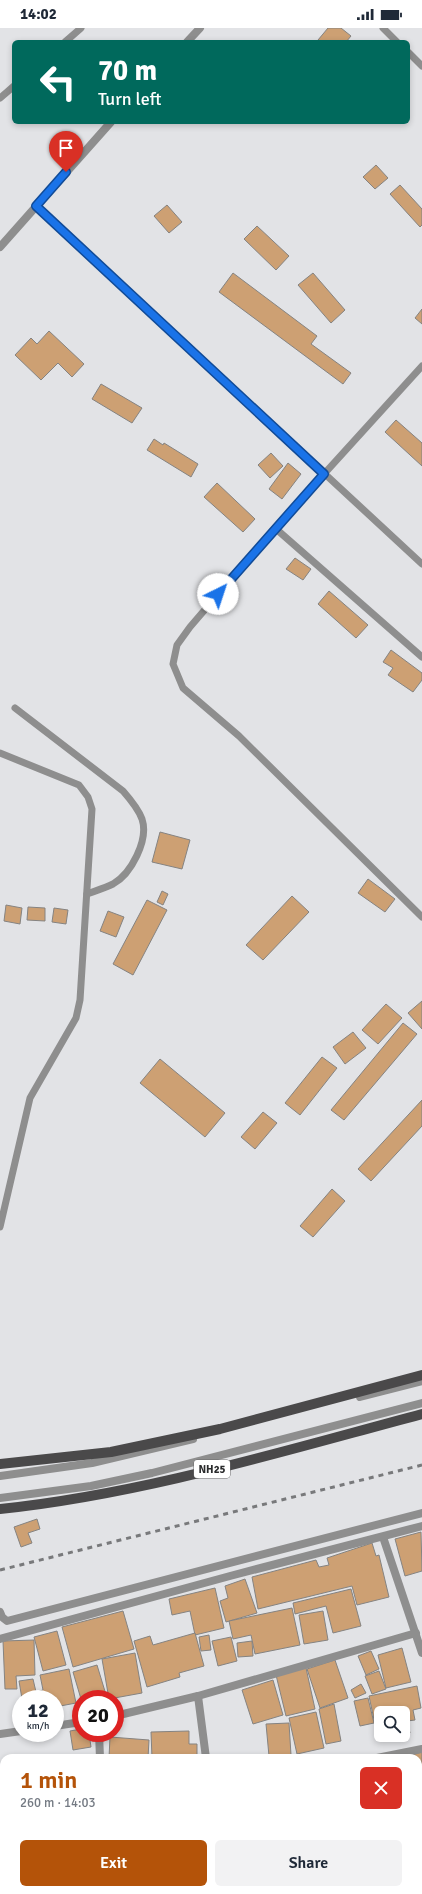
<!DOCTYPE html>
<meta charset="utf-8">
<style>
:root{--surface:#fff;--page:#f2f2f3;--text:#1f2937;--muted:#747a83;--accent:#b45309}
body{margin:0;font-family:Signika,sans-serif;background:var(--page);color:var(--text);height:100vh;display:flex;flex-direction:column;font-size:15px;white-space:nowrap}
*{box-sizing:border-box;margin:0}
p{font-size:13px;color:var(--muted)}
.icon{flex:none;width:22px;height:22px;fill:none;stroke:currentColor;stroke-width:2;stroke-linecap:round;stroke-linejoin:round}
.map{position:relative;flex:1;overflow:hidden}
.panel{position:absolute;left:0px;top:1726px;width:422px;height:140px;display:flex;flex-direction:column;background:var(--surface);border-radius:12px 12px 0 0;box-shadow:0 2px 6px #0003}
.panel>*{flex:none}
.banner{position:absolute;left:12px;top:12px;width:398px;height:84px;border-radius:6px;box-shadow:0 2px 6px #0003;background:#00695c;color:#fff;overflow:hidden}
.fabs{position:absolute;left:374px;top:1678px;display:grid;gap:8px}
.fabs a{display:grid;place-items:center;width:36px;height:36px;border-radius:6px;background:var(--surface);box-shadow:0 2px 6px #0003;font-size:20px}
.speed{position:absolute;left:12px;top:1662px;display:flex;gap:8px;font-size:20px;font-weight:700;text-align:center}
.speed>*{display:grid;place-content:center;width:52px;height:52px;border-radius:50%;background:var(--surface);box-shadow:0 2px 6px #0003;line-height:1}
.speed small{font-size:10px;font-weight:400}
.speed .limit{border:6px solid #d22;background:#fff;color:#111}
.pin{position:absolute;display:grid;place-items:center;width:34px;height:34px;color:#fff;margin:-41px -17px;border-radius:50% 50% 50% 0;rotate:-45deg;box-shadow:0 0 4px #0007}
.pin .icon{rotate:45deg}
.me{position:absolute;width:44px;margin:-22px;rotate:41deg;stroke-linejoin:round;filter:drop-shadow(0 0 3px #0008)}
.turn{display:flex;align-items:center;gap:14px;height:84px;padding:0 20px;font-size:18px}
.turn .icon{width:52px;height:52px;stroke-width:2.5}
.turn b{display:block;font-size:28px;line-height:34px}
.round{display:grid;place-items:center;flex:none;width:42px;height:42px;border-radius:6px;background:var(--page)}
.head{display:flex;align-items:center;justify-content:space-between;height:68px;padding:0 20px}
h1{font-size:24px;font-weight:600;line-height:30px;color:var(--accent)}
.primary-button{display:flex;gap:8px;margin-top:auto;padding:8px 20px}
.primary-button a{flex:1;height:46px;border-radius:6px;background:var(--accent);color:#fff;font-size:16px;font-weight:600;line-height:46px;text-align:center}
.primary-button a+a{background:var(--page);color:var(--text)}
.status{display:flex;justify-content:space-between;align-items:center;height:28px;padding:0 20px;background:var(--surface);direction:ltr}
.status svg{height:11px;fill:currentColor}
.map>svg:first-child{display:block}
</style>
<div class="status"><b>14:02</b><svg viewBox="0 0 49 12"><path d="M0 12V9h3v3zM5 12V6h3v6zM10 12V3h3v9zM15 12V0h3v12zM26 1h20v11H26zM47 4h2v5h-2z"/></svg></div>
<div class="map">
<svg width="422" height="1866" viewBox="0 0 422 1866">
<rect width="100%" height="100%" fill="#e2e3e6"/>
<g fill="#cda073" stroke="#858381">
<path d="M328,0H341L351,8L346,14H321L318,12Z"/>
<path d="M376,137L388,150L375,161L363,149Z"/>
<path d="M400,157L422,181V197L420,199L390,166Z"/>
<path d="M167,177L182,194L169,205L154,188Z"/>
<path d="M257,198L289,228L276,242L244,211Z"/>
<path d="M233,245L317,308L311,316L351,345L343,356L219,264Z"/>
<path d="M313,245L345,282L331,295L298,257Z"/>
<path d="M422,281V296L415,290Z"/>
<path d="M49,303L84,336L72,349L58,335L41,352L15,327L31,310L37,316Z"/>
<path d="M101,356L142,380L132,395L92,371Z"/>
<path d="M396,392L422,415V438L385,404Z"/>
<path d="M154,411L163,417L164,415L198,436L191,449L147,422Z"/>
<path d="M271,425L283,438L270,450L258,437Z"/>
<path d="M288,435L301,446L282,471L269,461Z"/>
<path d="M217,455L255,491L243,504L204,469Z"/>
<path d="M295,530L311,541L303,552L286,541Z"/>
<path d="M329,563L368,597L356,610L318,576Z"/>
<path d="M391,622L422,645V652L413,664L388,647L393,640L383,634Z"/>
<path d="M160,804L190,812L182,841L152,834Z"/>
<path d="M368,851L395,871L385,884L358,865Z"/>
<path d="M162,863L168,866L163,877L157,874Z"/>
<path d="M292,868L309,884L263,932L246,917Z"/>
<path d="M147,872L167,882L133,947L113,936Z"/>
<path d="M6,877L22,880L20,896L4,893Z"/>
<path d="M28,879L45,880V893L27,892Z"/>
<path d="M54,880L68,882L66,896L52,894Z"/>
<path d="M108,883L124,889L116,909L100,903Z"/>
<path d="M422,973V1001L408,985Z"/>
<path d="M386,976L402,990L378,1016L362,1002Z"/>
<path d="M403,995L417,1006L344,1092L331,1082Z"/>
<path d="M353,1004L366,1020L345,1036L333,1019Z"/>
<path d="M322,1029L337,1040L300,1087L285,1075Z"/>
<path d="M160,1031L225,1085L205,1109L140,1055Z"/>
<path d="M422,1072V1098L371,1153L358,1141Z"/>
<path d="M263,1084L277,1095L255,1121L241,1109Z"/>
<path d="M332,1161L345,1173L313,1209L300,1198Z"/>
<path d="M37,1491L40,1501L28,1505L32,1515L21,1519L14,1499Z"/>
<path d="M421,1504L422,1543L405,1548L395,1511Z"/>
<path d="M372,1515L376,1528L379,1527L389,1569L357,1577L352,1558L258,1581L252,1549L316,1532L319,1539L329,1537L327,1530Z"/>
<path d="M245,1551L257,1585L226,1594L220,1573L228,1570L225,1558Z"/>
<path d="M215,1560L224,1600L195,1607L190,1583L172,1587L169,1571Z"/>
<path d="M351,1561L361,1598L333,1605L326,1578L295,1586L293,1575Z"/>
<path d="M292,1580L300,1617L255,1626L251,1607L233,1611L229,1593Z"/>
<path d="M123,1583L134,1621L73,1639L62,1599Z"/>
<path d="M323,1583L328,1612L304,1616L299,1587Z"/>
<path d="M57,1603L66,1637L43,1643L34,1609Z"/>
<path d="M195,1605L204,1638L179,1645L180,1649L147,1659L134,1613L150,1608L153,1617Z"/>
<path d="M209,1607L211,1622L201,1623L199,1609Z"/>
<path d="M231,1609L237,1633L218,1638L212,1613Z"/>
<path d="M34,1612L35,1647L16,1648L17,1661H5L3,1613Z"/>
<path d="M252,1613L253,1628L238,1629L237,1615Z"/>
<path d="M402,1620L411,1654L386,1660L378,1627Z"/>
<path d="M371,1623L379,1641L366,1647L358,1628Z"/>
<path d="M135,1625L142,1665L109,1671L102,1631Z"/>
<path d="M335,1632L348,1670L320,1680L307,1641Z"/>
<path d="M97,1637L107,1670L81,1671L73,1644Z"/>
<path d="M306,1640L315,1681L286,1688L276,1647Z"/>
<path d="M69,1641L76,1675L55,1679V1671H40L39,1667L22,1671L19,1653L33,1651L36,1664L43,1662L40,1647Z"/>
<path d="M379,1643L386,1661L372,1666L365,1648Z"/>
<path d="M273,1652L283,1687L253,1696L242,1662Z"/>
<path d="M361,1656L366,1665L355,1670L351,1662Z"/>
<path d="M417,1658L421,1680L413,1682L415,1692L407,1693L410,1705L403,1706V1685H381V1700L376,1701L369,1668Z"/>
<path d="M368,1670L374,1695L360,1698L354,1673Z"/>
<path d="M334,1676L341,1713L326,1716L319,1681Z"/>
<path d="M316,1684L324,1720L297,1726L289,1690Z"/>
<path d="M289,1695L291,1727L269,1728L266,1696Z"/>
<path d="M81,1701V1705H89L91,1719L73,1722L70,1703Z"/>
<path d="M189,1703V1716H197V1730H152L151,1704Z"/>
<path d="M110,1709L149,1712L148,1730H109Z"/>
<path d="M422,1724V1767H420L418,1761V1730H409L408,1728Z"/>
<path d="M422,1771V1815L418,1816V1772Z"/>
<path d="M3,1779H4V1804H2Z"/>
<path d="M422,1853V1866H387V1862H418V1854Z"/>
<rect x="11" y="1862" width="34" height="4"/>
<path d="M160,1862H172V1866H159Z"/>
<path d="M173,1862H201V1866Z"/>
</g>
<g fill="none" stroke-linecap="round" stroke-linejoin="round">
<g stroke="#8e8e8e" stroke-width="7">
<path d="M383,0L397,14"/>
<path d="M65,14L81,0"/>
<path d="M408,24L422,38"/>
<path d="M0,70L14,58"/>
<path d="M36,178L422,536"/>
<path d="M422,338L275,500L190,599L177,617L173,636L183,660L239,708L422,889"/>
<path d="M275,500L422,629"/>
<path d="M15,680L123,763C130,771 138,780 142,791C149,812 131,846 113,856C105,860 95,863 87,866"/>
<path d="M0,725L79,757L88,769L92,781L80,972L76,990L30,1070L0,1199"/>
</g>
<g stroke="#8e8e8e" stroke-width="8">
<path d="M187,14L200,0"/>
<path d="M0,219L111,94"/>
<path d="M383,1509L422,1625"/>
<path d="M198,1668L416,1605"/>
<path d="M115,1688L198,1668L206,1730"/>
<path d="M55,1698L81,1694"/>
<path d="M99,1705L100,1730"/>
<path d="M0,1706L21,1703"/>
<path d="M377,1730L422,1721"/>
<path d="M418,1847L422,1846"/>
<path d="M104,1862V1866"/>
<path d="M219,1862V1866"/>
<path d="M343,1866L360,1862"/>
</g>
<g stroke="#8e8e8e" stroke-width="8">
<path d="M360,1369L422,1353"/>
<path d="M0,1448L92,1435L193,1411"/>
<path d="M0,1470L91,1458L152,1445L422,1375"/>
<path d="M0,1584L2,1589L7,1593L422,1485"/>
<path d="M0,1611L230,1548L422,1498"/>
</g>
<g stroke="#4a494a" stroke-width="10">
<path d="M0,1436L111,1424L220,1401L422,1347"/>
<path d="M0,1481C143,1466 283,1423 422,1386"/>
</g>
<path stroke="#78797b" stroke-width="3" stroke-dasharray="5 5" stroke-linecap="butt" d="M0,1542L422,1437"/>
</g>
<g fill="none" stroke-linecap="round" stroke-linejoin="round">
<defs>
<path id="route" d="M66,144L36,178L324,446L218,566"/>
</defs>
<use href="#route" stroke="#114b97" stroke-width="10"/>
<use href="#route" stroke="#1a73e8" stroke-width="7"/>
</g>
<g text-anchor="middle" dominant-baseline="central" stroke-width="4" stroke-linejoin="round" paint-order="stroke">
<rect fill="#fff" stroke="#6a6b6b" stroke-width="1" x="194" y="1432" width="36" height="18" rx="3"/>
<g font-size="11" font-weight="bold" fill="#2a2b2c">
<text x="212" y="1441">NH25</text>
</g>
</g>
</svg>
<div class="fabs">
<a><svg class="icon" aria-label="search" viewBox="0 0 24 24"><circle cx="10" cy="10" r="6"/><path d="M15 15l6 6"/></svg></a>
</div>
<div class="speed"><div>12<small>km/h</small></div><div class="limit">20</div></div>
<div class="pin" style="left:66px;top:144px;background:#d93025"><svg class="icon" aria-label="arrive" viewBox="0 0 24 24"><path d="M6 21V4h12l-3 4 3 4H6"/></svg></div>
<svg class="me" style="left:218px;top:566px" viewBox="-20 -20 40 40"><circle r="19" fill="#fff"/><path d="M0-13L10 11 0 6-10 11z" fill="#1a73e8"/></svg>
<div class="banner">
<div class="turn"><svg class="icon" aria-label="left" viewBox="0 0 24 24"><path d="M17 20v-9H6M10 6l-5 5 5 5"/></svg><div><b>70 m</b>Turn left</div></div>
</div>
<section class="panel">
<div class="head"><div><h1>1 min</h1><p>260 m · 14:03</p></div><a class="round" style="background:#d93025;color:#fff"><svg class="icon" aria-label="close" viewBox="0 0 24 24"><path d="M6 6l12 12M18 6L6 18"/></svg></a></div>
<div class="primary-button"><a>Exit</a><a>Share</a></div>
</section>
</div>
